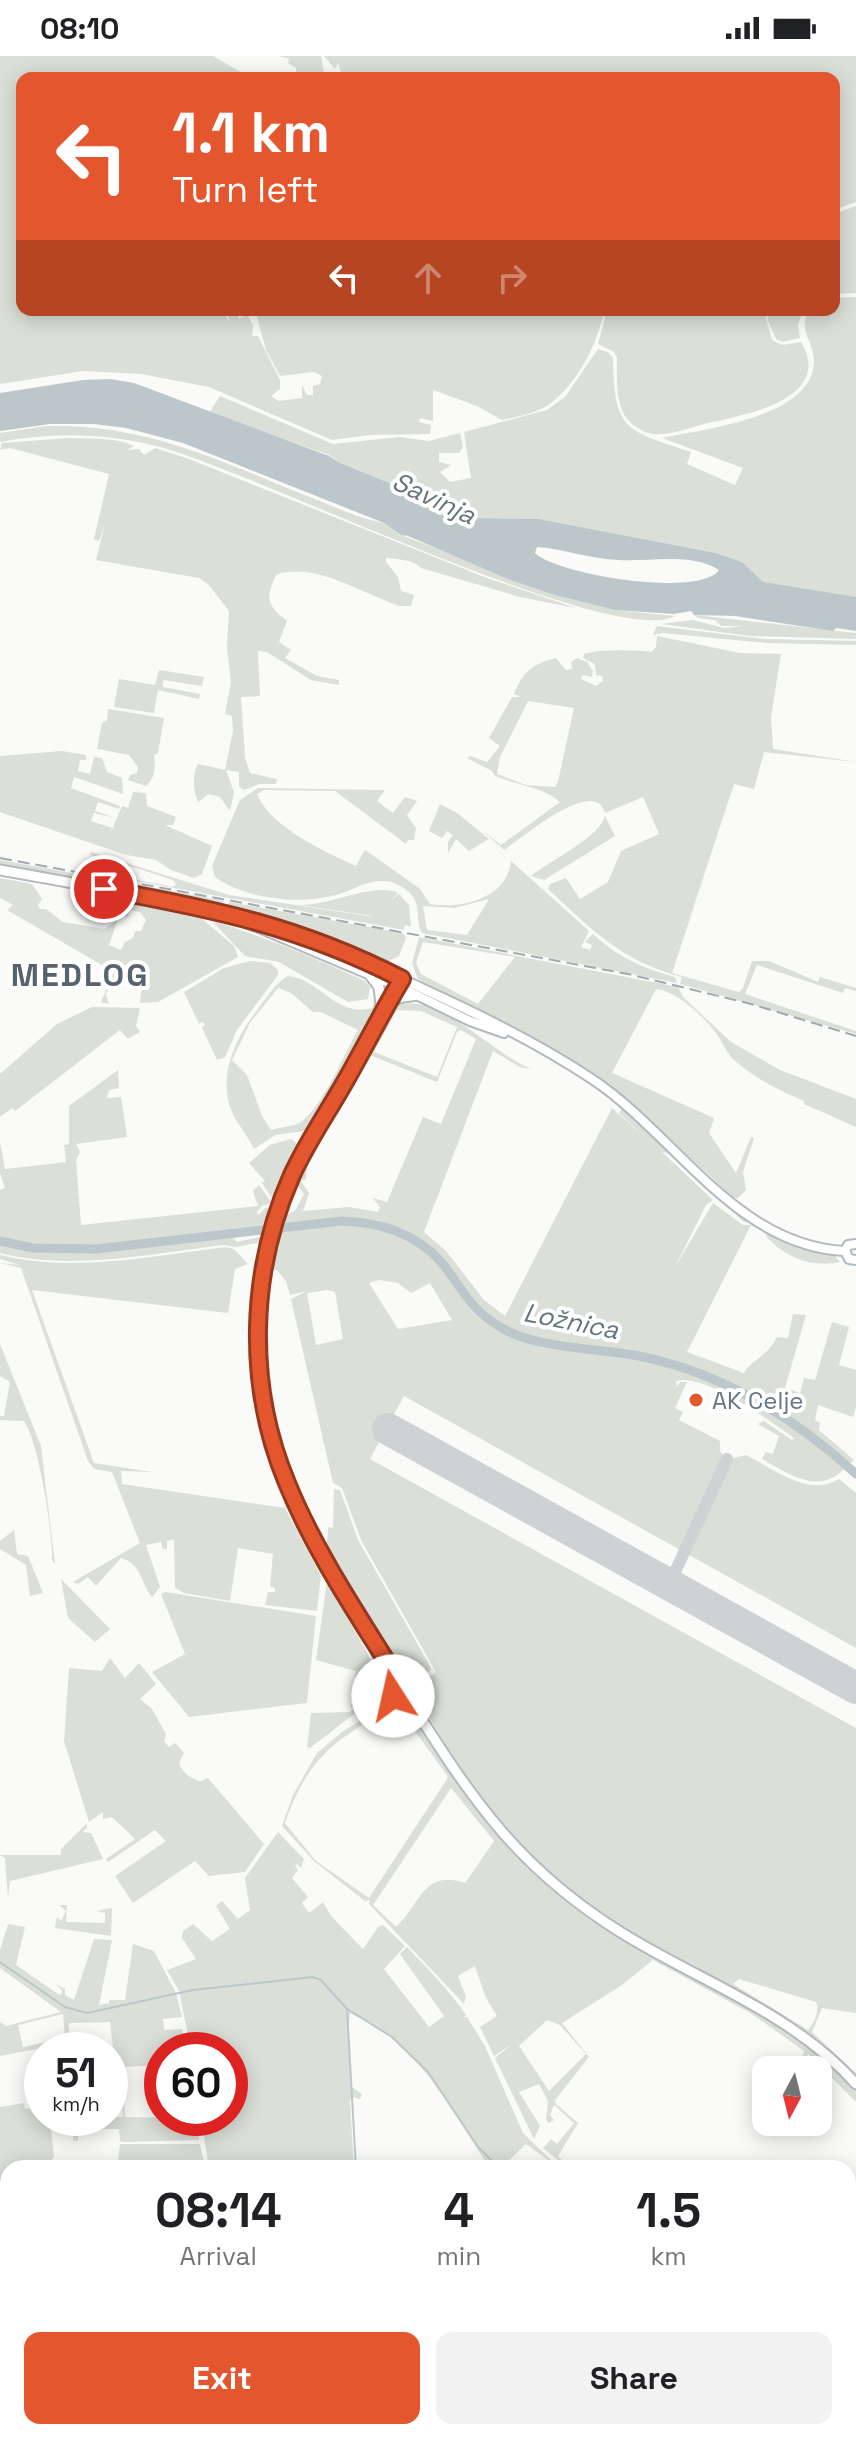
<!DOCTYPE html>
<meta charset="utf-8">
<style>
:root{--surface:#fff;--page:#f2f2f2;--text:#202124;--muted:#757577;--accent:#e4572e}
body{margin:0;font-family:"Space Grotesk",sans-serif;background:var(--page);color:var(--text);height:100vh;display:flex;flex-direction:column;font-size:30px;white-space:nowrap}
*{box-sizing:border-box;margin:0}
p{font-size:26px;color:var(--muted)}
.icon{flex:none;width:44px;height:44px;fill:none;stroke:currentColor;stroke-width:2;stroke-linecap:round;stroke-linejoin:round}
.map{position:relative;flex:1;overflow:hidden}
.drawer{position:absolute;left:0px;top:2104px;width:856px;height:280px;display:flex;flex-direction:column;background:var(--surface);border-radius:24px 24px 0 0;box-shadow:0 4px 20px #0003}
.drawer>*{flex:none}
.guide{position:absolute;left:16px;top:16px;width:824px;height:244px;border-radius:16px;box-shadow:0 4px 20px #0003;background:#e4572e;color:#fff;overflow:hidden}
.needle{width:52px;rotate:187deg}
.fabs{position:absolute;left:752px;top:2000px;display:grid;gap:16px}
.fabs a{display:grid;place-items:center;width:80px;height:80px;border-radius:16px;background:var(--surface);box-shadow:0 4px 20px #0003;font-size:40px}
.speed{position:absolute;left:24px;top:1976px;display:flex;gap:16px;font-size:40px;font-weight:700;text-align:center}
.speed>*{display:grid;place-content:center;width:104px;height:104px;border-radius:50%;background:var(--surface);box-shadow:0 4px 20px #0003;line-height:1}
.speed small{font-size:20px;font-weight:400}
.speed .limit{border:12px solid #d22;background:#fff;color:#111}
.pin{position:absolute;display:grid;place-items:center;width:68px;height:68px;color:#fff;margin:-34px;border:4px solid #fff;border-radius:50%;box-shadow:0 2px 8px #0007}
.me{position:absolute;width:88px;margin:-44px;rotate:350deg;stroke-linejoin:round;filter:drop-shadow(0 0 6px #0008)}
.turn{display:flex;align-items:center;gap:28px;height:168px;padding:0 24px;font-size:36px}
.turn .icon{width:104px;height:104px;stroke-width:2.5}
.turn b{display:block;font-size:56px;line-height:68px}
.lanes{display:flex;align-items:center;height:76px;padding:0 24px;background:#0003;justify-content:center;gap:40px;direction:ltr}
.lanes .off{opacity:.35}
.eta{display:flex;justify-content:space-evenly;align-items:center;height:136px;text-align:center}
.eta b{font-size:48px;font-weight:800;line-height:56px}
.button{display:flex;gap:16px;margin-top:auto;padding:16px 24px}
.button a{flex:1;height:92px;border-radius:16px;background:var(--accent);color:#fff;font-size:32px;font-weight:800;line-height:92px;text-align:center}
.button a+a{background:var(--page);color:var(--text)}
.status{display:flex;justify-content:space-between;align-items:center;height:56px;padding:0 40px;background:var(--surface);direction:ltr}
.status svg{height:22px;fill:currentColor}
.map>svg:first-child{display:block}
</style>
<div class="status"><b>08:10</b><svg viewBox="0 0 49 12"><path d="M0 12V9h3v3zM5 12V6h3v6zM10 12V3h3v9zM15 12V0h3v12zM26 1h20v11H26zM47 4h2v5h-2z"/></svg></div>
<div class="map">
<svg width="856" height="2384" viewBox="0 0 856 2384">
<rect width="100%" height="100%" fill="#fafaf8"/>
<g fill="#dadfd7" fill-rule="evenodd">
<path d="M0,0H213L251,22H22V254H222L230,267L226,254H236L239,263L247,259L253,269L252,280H258L280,324V333L271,340L279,345L302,342V329L307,339H313V330L320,328L322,320L314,316L280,320L266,294L255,254H604C599,287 574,334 545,351C532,358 516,361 502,364L477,350L433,334V365L420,362L419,366L431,369L430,378L369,379L332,384L209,331L141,318L83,315L0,328Z"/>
<path d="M279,0H321L325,22H296V12L288,7L289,3Z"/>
<path d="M324,0H856V146L834,154V22H343L338,7L335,13Z"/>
<path d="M856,150V237L834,238V158Z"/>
<path d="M856,241V542L758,526L742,506L716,497L539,463L475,462L338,406L329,399L209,357L220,340L333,388L399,381L429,385L460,377L463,391L459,397H439V406L451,409L440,416L450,426L471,422L464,376L547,354L565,341L598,293L608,296L613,302C614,376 626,374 691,396L687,408L735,429L743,412L662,382C703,373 811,362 814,307C815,286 797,275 809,254H834V242Z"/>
<path d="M607,254H764L772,284L782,289L801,286C835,343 744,359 708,367C691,371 670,380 653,378C644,377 633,370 627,363C615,347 617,321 617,302L614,296L598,288Z"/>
<path d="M767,254H803L798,269L800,282L783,286L776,283L768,265Z"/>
<path d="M47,370C146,368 213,402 302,438C329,448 356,462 384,467L399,478L558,540L615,554L675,560C611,594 247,412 156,390C105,377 52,376 0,386V377Z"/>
<path d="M68,382C89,383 116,381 134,390L127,394L139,393L144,399L155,392L189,403L487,522L576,552L520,541L421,512C414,504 398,503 386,502V506L398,521L401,535L414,539L411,550H399C363,538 314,505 276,519C265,543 267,549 287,565L279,586L291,594L285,602L317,620L339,624V629L311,624L267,596L258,595L260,640L241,641L245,702L250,717L277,723L276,728H259L244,734L239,730V716L226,714L234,736L230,755L220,741L208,738L199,746C193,739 192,717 198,708L225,714L233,675L232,660L225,658L231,626L227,592L229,555L208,528L199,522L96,504L105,468L99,485L94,483L109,418L10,392L0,394L2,387Z"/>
<path d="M694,559L856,577V583L750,580L661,568L693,564L724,572L743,570H721L715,564L698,562Z"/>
<path d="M657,570L765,583L856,585V589L766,587L663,577L653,579Z"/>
<path d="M657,580L740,597L781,598L771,661L773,693L856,706L764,696L754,733L734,728L672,917L739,936L743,932L752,905H769L818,926L820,921L856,932V935L845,932L843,937L757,909L745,938L856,975V978L680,928L682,921C623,906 592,874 548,833L550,828L566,822L580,843L608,826L621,795L659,778L643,741L605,757C595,719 521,783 504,794L482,774L501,789L560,746C544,731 516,729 495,720L492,715L467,702L470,700L487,706L500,690L489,682L512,641H520L514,638C523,615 533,608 556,602L566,614L572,613L571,606L577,602L587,606L593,615L592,621L582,619L581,623L596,630L603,625L602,620L596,619L595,608L583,602L584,598C599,593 637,594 651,596L656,591ZM528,645L574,652L558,726L555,731L526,729L497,718L500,701Z"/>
<path d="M159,614L204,621L202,630L163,624V631L200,638L199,643L158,634L154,657L114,651L119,623L155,629Z"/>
<path d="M108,653L164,662L158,697L154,699C156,710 155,723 146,730L128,724L130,719L137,717L138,711L129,699L97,693L102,667L107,664Z"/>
<path d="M62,695L86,699V704H80L78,715L90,718L94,701L102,702L107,716L122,722L123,738L74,721L71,732L120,750L119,753L98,746L95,755L115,762L94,757L91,765L112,772L111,776L122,750L128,752L133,736L146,737L147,750L176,761L173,769H165L212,790L202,818L194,822L171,814L156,804L126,799L0,756V700Z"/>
<path d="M258,732L385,734L377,745L393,757L405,741L417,745L407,759L416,772L414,784H408L406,788L335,735L264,734L257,738C270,771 325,796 356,810L365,794L419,832L430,848C461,853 507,843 511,805L589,875L581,891L590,894L592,889L585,886L593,878C616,900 644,913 675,921L677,927L422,877C415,867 422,851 411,838C404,831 393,825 383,825C367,824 351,835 336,839C299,849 246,843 215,821L212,810L240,744ZM489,843L467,879L427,874L423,850L454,852Z"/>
<path d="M440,748L457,757L489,783L469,795L456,783L448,797V786L453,779L447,775L442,782L429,775Z"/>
<path d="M605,760L615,780L544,824L531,820C549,805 600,781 605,760Z"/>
<path d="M91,796L229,839L368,860H373L299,849C331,850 373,826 398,837L390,845L399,838L409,849L411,871L405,869L404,874L87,816L88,810L94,816L174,831L176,828L173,824L130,810L126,811L121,806L90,799Z"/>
<path d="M0,804L205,841L223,845V850L227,851L229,846L403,877L406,882L399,900L383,908C264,851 130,834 0,811Z"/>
<path d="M0,822L32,828L42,843L38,849L40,853H46L63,866L104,873L115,866L113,858L123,845L201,862L234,890L238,901L158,946L140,947L142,927L123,924L122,932L109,930L106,939L109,948L101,946L114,916L7,854L13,849L0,842ZM130,854L140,856L146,864L141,875H135L133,882L125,886L121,894L109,889L119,859L128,861Z"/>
<path d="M216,866C268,882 315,902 365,925L370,931L368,943L348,946L279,906L245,900L214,867Z"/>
<path d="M419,881L678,931L683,941L731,986L780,1014L856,1043V1071L804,1048V1045C778,1034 754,1022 733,1003C726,996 722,985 716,977C704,960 676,935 656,933L612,1017L714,1062L709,1077L736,1117L751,1081L754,1082L743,1116L746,1134L738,1142H734L636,1053L574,1007L418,923L412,907ZM423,886L515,901L478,948L421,918L416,907Z"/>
<path d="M250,905L270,907L278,914V919L237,974L225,1001L217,1004L202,972L205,969L203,966L199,968L184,936L224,912Z"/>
<path d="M288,920C320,923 336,962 372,952L377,936L378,944L312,1070L304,1075L275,1079L254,1093C249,1083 244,1076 238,1067C214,1031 232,987 255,957C265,944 274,928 288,920ZM278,932L291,937L313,956H321L358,974C343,1000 324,1048 301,1066C293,1071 280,1071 271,1074L262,1060L247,1019L232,1004L250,967Z"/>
<path d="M401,947C409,948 419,947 427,950C465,963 493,996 531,1013L520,1011L493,995L424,1176L446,1195L484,1244L505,1260L612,1052L647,1083L619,1057L623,1050L751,1165L744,1166L668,1097L662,1096L713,1144L706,1149L675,1211L713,1147L743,1169H751L687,1296L744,1317C751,1304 767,1301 777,1281L788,1282L793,1258L806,1259L785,1332L800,1337L804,1322L815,1324L832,1266L849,1271L839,1309L856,1314V1351L853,1361L818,1349L815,1364L820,1367L819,1374L854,1404L849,1408C786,1352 713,1311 629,1296C590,1289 545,1289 509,1274C478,1261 465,1236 446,1210C405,1154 337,1163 277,1169L280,1161L295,1155L304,1138L294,1126L312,1090L318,1091L307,1105L306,1123L301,1125L309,1137L303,1155L349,1151L378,1156L380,1151L373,1142L387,1146L423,1061L441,1068L476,983L461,974L457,976L437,1026L370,999L319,1086L315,1083L391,952ZM397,954L421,955L457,971L437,1021L374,996Z"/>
<path d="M92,951L140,952L136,970L140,976L128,983L120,974L15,1055L12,1052L0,1061V1018L57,968Z"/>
<path d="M118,1014L119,1032L109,1034L107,1042L121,1041L127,1081L76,1088L80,1096L76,1104L81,1169L258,1150L253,1135L259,1129L272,1147L262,1150L257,1156L258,1159L265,1152L271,1153L266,1171C189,1179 73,1205 0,1183V1134L5,1132L0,1117V1086L5,1113L66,1106L64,1089L69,1088V1050Z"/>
<path d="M291,1083L298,1088L299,1094L277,1150L262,1127L265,1125L249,1107L270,1089Z"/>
<path d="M339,1167C375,1166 412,1180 437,1207C455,1227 464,1252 487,1268C522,1292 585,1292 628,1300C712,1316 782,1356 846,1411C819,1440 791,1419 762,1403L766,1396L773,1398L779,1380L758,1368L764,1365L792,1384L794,1382C770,1365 705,1317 676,1325L677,1331L680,1326H687L675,1352L683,1356L679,1364L720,1385V1395L725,1402L697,1459L701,1462L729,1403L746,1399C774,1413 808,1442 839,1423L856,1437V1592L404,1340L370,1403L856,1672V1957L822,1952L812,1976L856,2017V2024L796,1971L770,1953L602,1860L557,1828L506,1778L457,1712L420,1644V1629L436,1616L361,1484L342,1432L333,1427L291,1243L307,1235L290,1239L286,1225L277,1214H267L276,1174ZM379,1224L398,1227L411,1237L430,1227L452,1264L398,1273L369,1227ZM327,1234L335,1236L343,1283L316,1289L307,1237ZM739,1923L816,1946C820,1955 814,1967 808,1974L733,1928Z"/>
<path d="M767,1177L833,1198L840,1206C813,1212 785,1202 766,1180Z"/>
<path d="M231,1180L237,1186L264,1180L262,1186L235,1191L223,1189C150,1198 72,1215 0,1197V1187C75,1206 155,1188 231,1180Z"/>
<path d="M226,1191L234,1193L248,1208L235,1213L228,1257L32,1234L94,1407L152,1416L121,1415L122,1428L285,1452L321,1520L317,1555L265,1549L268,1536H275V1532L270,1530L273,1498L238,1492L230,1545L184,1537L175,1532L174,1483L167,1485V1493H163L161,1486L146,1489L160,1531L152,1541C140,1526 142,1508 121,1502L96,1530L88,1521L78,1528L73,1526L140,1487L112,1416L94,1413L88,1405L21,1212L0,1207L20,1209L0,1203V1199C74,1217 151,1200 226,1191Z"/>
<path d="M0,1288L41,1390L55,1508L52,1504C53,1477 39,1387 24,1365L0,1364V1360H4L10,1326L0,1320Z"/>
<path d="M334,1433L340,1434L358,1484L430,1610L431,1614L419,1621L397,1615L322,1489L327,1486L328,1471L333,1472Z"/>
<path d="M14,1474L17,1498L28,1500L43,1537L30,1540L26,1509L0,1493V1485Z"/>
<path d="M61,1523L110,1573L95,1586L68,1562Z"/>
<path d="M327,1526L367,1596L385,1634L310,1692L307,1691L311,1657L350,1656L354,1652L351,1651L356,1615L316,1604Z"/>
<path d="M166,1536L316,1560L307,1647L189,1661L152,1616L185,1598L161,1538Z"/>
<path d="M110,1602L125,1622L139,1607L156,1628L140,1643L152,1653L166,1678L164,1685L169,1691L175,1687L184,1697L179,1707C183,1718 189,1721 200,1725L208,1722L264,1788L245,1816L209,1820L195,1805L133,1847L115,1820L166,1785L155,1774L108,1806L106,1803L135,1783L112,1761L103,1763V1756L89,1766L64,1685L69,1612L102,1615Z"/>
<path d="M396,1647L411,1653L483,1761L540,1822L603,1870L786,1972L850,2027L856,2034V2046L808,1998L800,2014L804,1995L752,1958L653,1904L622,1929L562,1967L589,2001L555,2044L556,2048L578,2067L558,2100L568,2112L543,2092L551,2083L557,2088L574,2067L554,2049L550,2059L554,2064L549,2067L546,2064L548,2045L539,2028L519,2036L540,2070L534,2083L495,2002L512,1988L494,2000L480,1971L497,1960L486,1942L475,1910L458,1920L466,1941L464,1948L369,1848L370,1844L365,1845L315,1806L282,1770L293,1739L317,1697L342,1676L387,1648ZM388,1655H396L409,1667L447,1719V1723L369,1842L316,1805L285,1767C306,1706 332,1684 388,1655ZM451,1732L494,1785L465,1827C423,1813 420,1849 396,1871L373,1849ZM547,1964L560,1969L586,1998L549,2035L519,1990Z"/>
<path d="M87,1767V1772L82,1776L91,1777L103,1803L10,1825L8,1842L5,1802L0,1799H61V1793Z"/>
<path d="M278,1776L304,1803L301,1812L297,1808L295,1810L298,1814L292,1822L308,1841L302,1847L309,1857L323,1846L331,1860L363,1893L379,1870L383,1869L405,1890L384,1913L429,1971L444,1960L400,1898L407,1891C428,1913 449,1934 466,1959L463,1961H467L485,1990L523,2077L559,2112L526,2088L501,2112H490C451,2055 419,1985 350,1957L348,1978L352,2031L362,2038L360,2043L351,2041L350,2045L354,2112H209L201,2062H230V1994H191L179,1935L167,1914L196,1903L182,1882L183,1875L193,1868L212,1885L230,1873L216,1850L222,1845L238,1863L250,1854L245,1822Z"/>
<path d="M59,1849H67L66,1866L105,1867V1857L96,1855L112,1852L111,1880L55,1872L57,1861L61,1865L66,1855Z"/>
<path d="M8,1868L25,1871L16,1909L58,1938L61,1939L62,1934L54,1927L65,1933V1939L74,1944L94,1883L112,1884L99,1949L109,1947V1944H125L133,1888L154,1895L176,1937L182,1961L163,1963L164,1974L182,1973L187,1994H162V2009L122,2011L125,2061L198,2062L199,2084L123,2086L120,2085L119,2073H78V2085L73,2084V2062L123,2061L120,2019H116L110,1966L69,1967V1987L0,2000V1966L6,1970L61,1956L0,1912V1894ZM63,1958L65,1982L23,1991L18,1969Z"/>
<path d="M24,2047L25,2053L42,2050V2062H50L54,2101L43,2112H8V2163L0,2167V2051Z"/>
<path d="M120,2088H200L205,2112H187L185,2106L182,2105L181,2112H85L78,2105H118Z"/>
<path d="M8,2166V2204L5,2206L0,2314V2169L5,2173Z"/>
</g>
<path fill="#bbc7cb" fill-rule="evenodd" d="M111,323L134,327L329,400L338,406L475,462L539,463L716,497L742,506L763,526L856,541V575L836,572L833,575L735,560L694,559L691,555L674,558L615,554L558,540L508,523L408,480L401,479L384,467L183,387L126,372L94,368H50L0,375V337L83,324ZM537,491C564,493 591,503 618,504C650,506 691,496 719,514C700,542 558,519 535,497Z"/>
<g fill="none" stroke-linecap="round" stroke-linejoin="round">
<g stroke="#bbc7cb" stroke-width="2">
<path d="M0,1906L65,1951L87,1957L193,1934L313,1921L321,1924L347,1953L392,1981L428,2016L478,2091L499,2112"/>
<path d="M347,1953L356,2112"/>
<path d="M813,2376L827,2384"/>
<path d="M588,2384L595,2376"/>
</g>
<path stroke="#bbc7cb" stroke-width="9" d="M0,1185L33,1192L96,1193L342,1165C378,1166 416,1177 441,1206C462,1231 470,1255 502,1272C538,1293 597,1292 639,1300C723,1317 794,1361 856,1418"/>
<path stroke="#ced2d4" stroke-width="12" d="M669,1529L727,1403"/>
<path stroke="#ced2d4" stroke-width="32" d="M388,1373L856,1632"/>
<defs>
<g id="secondary">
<path d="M402,923C467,953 532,983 592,1023C675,1078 736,1190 845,1195L848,1189L856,1188"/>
<path d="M398,930L470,965L504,977"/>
<path d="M387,950L399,942L415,940"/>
<path d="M845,1195L849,1203L856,1204"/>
</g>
<g id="primary">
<path d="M0,814C142,840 272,856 402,923C381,958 363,995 343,1030C324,1064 302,1094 288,1131C208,1326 297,1461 397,1622"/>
<path d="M246,866L398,930"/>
<path d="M369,918L379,931L381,948"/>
<circle cx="404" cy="1633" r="13"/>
<path d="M410,1645C473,1745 519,1813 622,1877C701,1926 793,1957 856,2028"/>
</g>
</defs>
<use href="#secondary" stroke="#b3babf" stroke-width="12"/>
<use href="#primary" stroke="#b5babe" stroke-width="13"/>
<use href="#secondary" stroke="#fff" stroke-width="8"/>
<use href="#primary" stroke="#fff" stroke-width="9"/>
<path stroke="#a2aab0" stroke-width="2" stroke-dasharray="12 6" stroke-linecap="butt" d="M0,802L628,918L751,948L856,980"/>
</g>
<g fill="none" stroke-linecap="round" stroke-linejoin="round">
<defs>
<path id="route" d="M104,833C214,853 301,871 402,923C382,956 365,991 346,1024C328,1056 307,1086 292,1119C249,1216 246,1329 287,1427C315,1496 358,1559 397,1622L392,1629L393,1640"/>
</defs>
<use href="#route" stroke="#94391e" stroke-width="20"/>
<use href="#route" stroke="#e4572e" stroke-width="14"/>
</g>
<circle fill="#e4572e" stroke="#fff" stroke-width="3" cx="696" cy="1344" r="8"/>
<g text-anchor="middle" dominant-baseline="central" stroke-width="8" stroke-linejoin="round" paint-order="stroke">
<g font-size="24" fill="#657683" stroke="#fff" text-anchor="start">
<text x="712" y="1344">AK Celje</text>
</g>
<g font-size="26" font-style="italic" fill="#60757c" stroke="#fff">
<text transform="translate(434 442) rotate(25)">Savinja</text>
<text transform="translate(571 1265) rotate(11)">Ložnica</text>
</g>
<g font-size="32" font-weight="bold" letter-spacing="2" fill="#57646e" stroke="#fff">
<text x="80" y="919">MEDLOG</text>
</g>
</g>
</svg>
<div class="fabs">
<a><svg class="needle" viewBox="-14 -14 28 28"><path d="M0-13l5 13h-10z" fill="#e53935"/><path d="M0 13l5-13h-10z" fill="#757577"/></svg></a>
</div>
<div class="speed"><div>51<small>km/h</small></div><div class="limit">60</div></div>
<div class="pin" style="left:104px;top:833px;background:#d93025"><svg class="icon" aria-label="arrive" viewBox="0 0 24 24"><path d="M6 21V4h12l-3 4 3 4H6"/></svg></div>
<svg class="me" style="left:393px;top:1640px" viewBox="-20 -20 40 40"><circle r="19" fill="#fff"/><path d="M0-13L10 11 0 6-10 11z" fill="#e4572e"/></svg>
<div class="guide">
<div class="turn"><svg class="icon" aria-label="left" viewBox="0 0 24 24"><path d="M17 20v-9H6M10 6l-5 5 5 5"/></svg><div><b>1.1 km</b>Turn left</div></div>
<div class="lanes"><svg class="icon" aria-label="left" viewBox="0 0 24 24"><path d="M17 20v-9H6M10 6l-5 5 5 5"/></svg><svg class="icon off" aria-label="ahead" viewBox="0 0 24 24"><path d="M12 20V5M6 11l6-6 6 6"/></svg><svg class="icon off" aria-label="right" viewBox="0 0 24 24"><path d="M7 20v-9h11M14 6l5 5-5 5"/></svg></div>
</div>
<section class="drawer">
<div class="eta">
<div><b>08:14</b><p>Arrival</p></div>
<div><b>4</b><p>min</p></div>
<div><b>1.5</b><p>km</p></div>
</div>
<div class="button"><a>Exit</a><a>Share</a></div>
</section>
</div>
